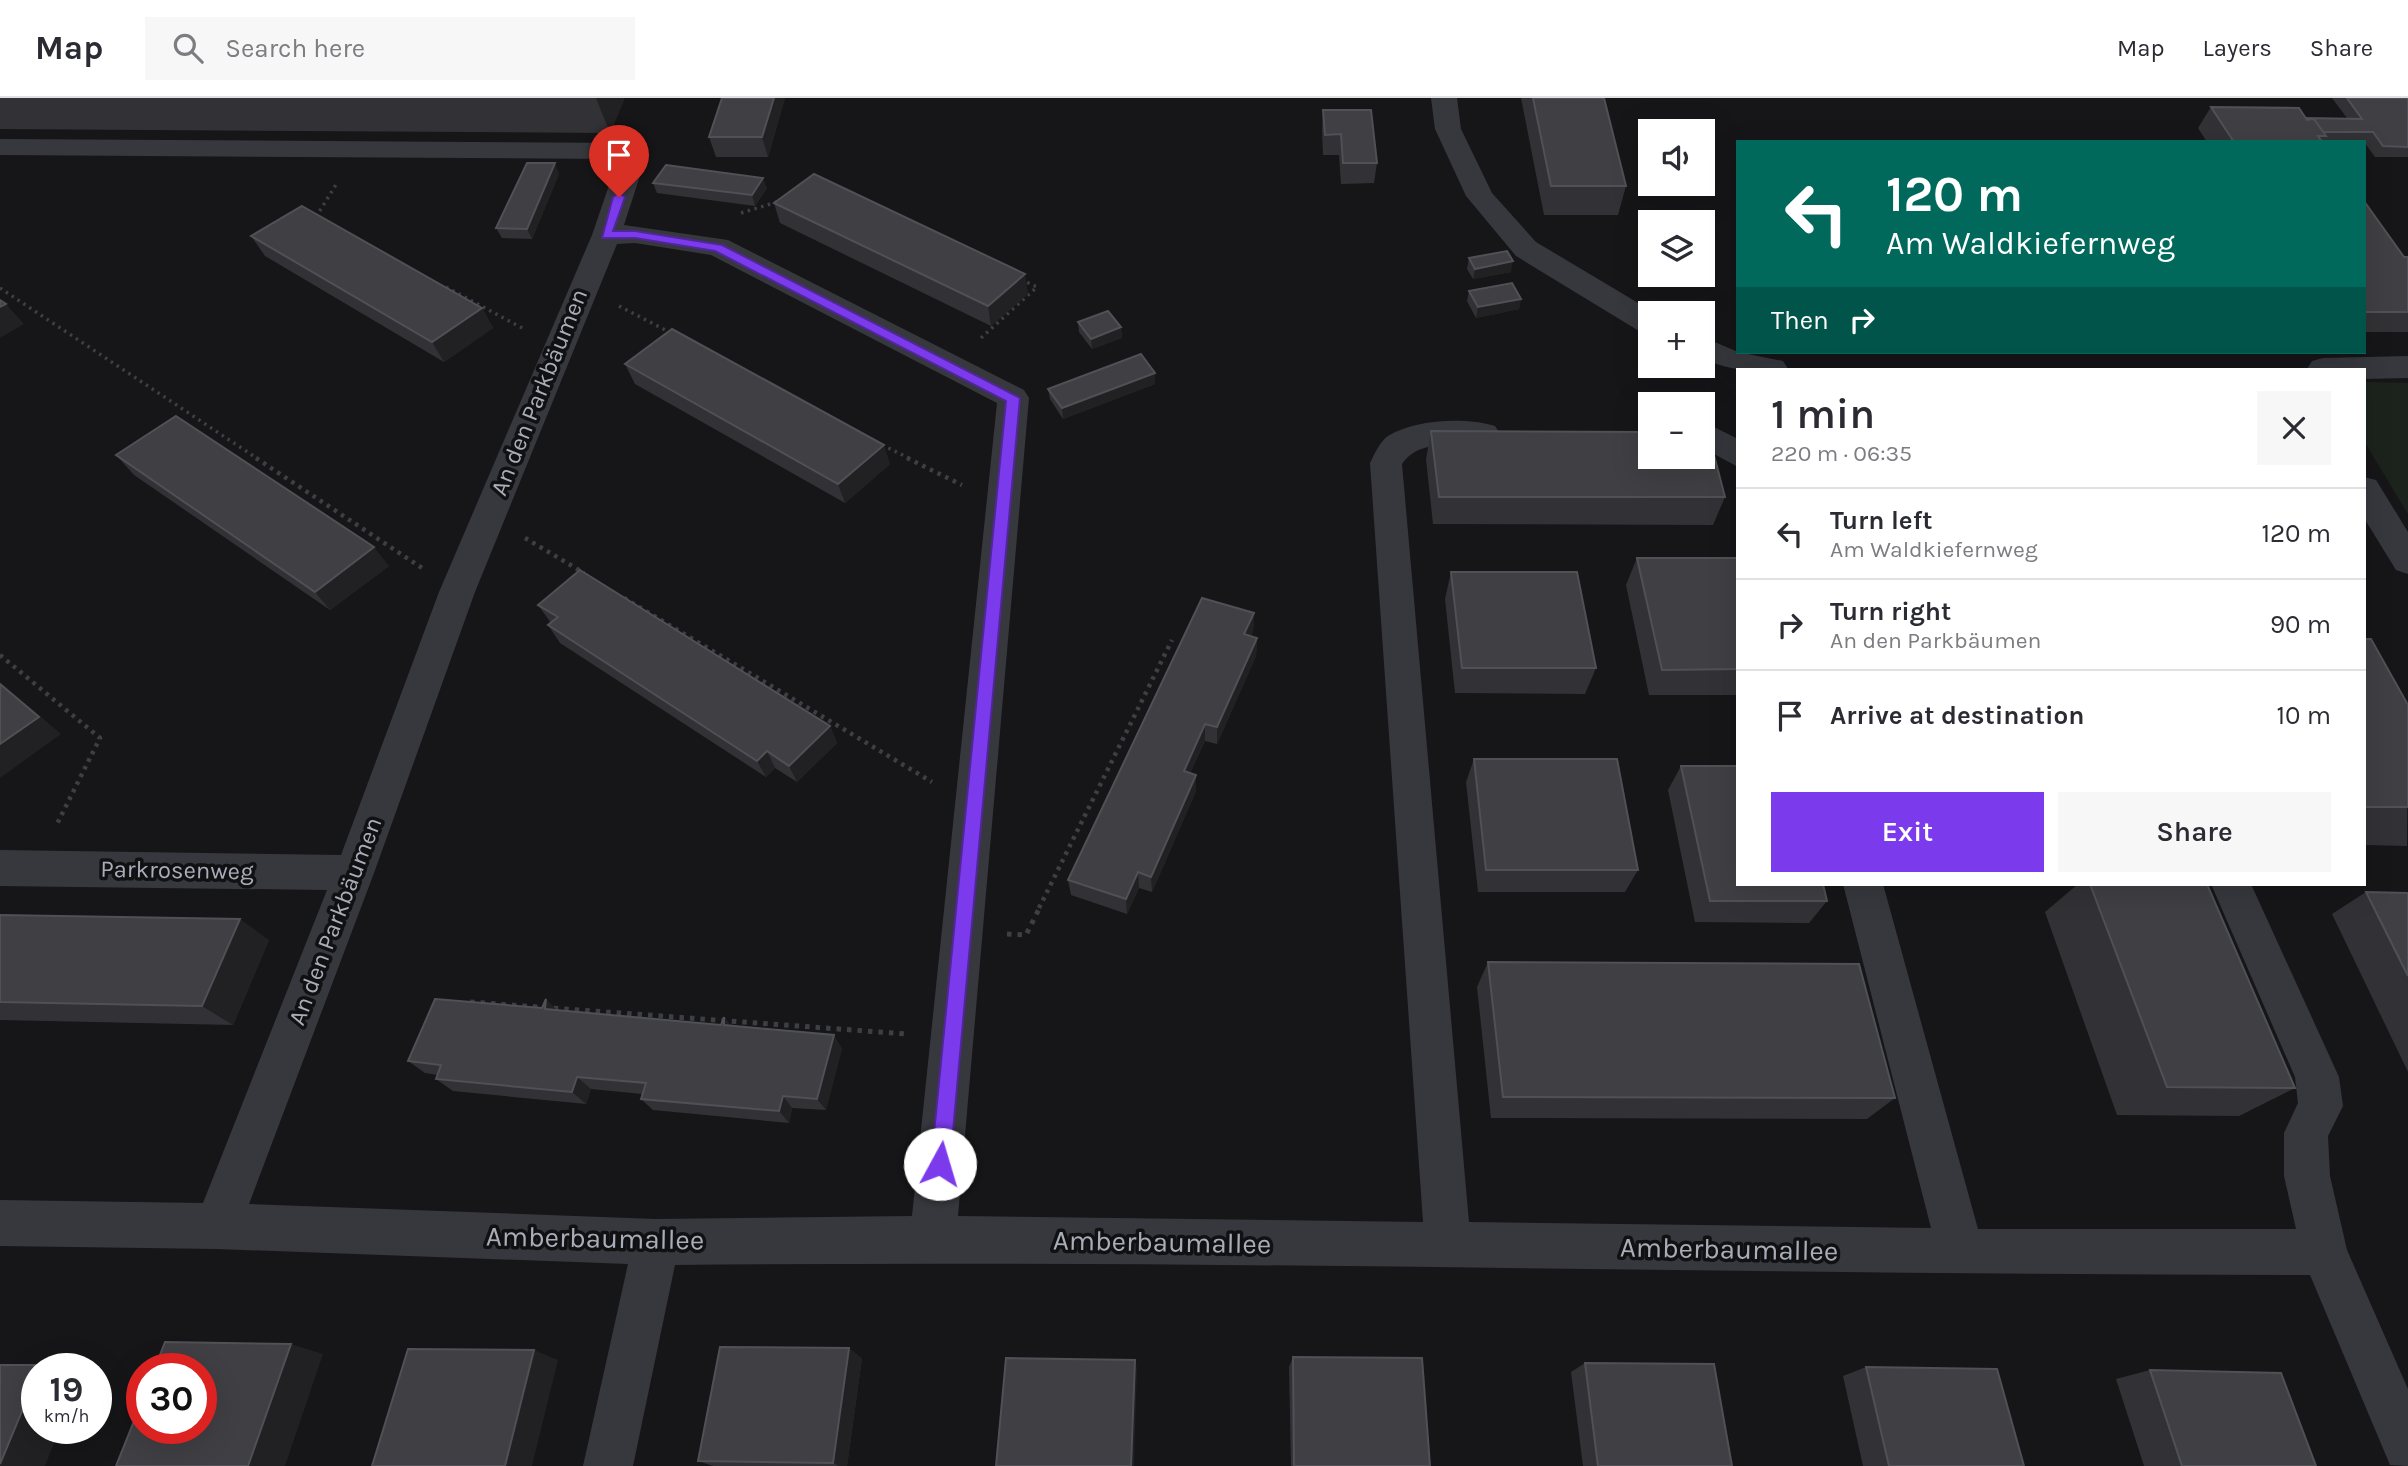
<!DOCTYPE html>
<meta charset="utf-8">
<style>
:root{--surface:#fff;--page:#f7f7f7;--text:#2b2b33;--muted:#7c7c81;--line:#e1e1e2;--accent:#7c3aed}
body{margin:0;font-family:Karla,sans-serif;background:var(--page);color:var(--text);height:100vh;display:flex;flex-direction:column;font-size:26px;white-space:nowrap}
*{box-sizing:border-box;margin:0}
p{font-size:23px;color:var(--muted)}
.icon{flex:none;width:38px;height:38px;fill:none;stroke:currentColor;stroke-width:2;stroke-linecap:round;stroke-linejoin:round}
.map{position:relative;flex:1;overflow:hidden}
.sheet{position:absolute;left:1736px;top:270px;width:630px;height:518px;display:flex;flex-direction:column;background:var(--surface);border-radius:0px;box-shadow:0 7px 28px #0002}
.sheet>*{flex:none}
.banner{position:absolute;left:1736px;top:42px;width:630px;height:214px;border-radius:0px;box-shadow:0 7px 28px #0002;background:#00695c;color:#fff;overflow:hidden}
.fabs{position:absolute;left:1638px;top:21px;display:grid;gap:14px}
.fabs a{display:grid;place-items:center;width:77px;height:77px;border-radius:0px;background:var(--surface);box-shadow:0 7px 28px #0002;font-size:35px}
.speed{position:absolute;left:21px;top:1255px;display:flex;gap:14px;font-size:35px;font-weight:700;text-align:center}
.speed>*{display:grid;place-content:center;width:91px;height:91px;border-radius:50%;background:var(--surface);box-shadow:0 7px 28px #0002;line-height:1}
.speed small{font-size:18px;font-weight:400}
.speed .limit{border:10px solid #d22;background:#fff;color:#111}
.pin{position:absolute;display:grid;place-items:center;width:60px;height:60px;color:#fff;margin:-72px -30px;border-radius:50% 50% 50% 0;rotate:-45deg;box-shadow:0 0 7px #0007}
.pin .icon{rotate:45deg}
.me{position:absolute;width:77px;margin:-38px;rotate:6deg;stroke-linejoin:round;filter:drop-shadow(0 0 5px #0008)}
.turn{display:flex;align-items:center;gap:24px;height:147px;padding:0 35px;font-size:32px}
.turn .icon{width:91px;height:91px;stroke-width:2.5}
.turn b{display:block;font-size:49px;line-height:60px}
.then{display:flex;align-items:center;height:66px;padding:0 35px;background:#0003;gap:14px;font-size:26px}
.round{display:grid;place-items:center;flex:none;width:74px;height:74px;border-radius:0px;background:var(--page)}
.head{display:flex;align-items:center;justify-content:space-between;height:119px;padding:0 35px}
h1{font-size:42px;font-weight:600;line-height:52px}
.button{display:flex;gap:14px;margin-top:auto;padding:14px 35px}
.button a{flex:1;height:80px;border-radius:0px;background:var(--accent);color:#fff;font-size:28px;font-weight:600;line-height:80px;text-align:center}
.button a+a{background:var(--page);color:var(--text)}
ul{padding:0;list-style:none}
li{display:flex;align-items:center;gap:21px;height:91px;padding:0 35px;border-top:2px solid var(--line)}
li div{flex:1}
li b{display:block;font-size:26px}
li em{font-style:normal}
header{display:flex;align-items:center;gap:42px;box-sizing:border-box;height:98px;padding:0 35px;background:var(--surface);border-bottom:2px solid var(--line)}
header strong{font-size:33px}
nav{display:flex;gap:38px;margin-inline-start:auto;font-size:24px}
.search{width:490px;height:63px;background:var(--page);display:flex;align-items:center;gap:18px;box-sizing:border-box;padding:0 24px;border-radius:0px;color:var(--muted);font-size:26px}
.map>svg:first-child{display:block}
</style>
<header>
<strong>Map</strong>
<div class="search"><svg class="icon" aria-label="search" viewBox="0 0 24 24"><circle cx="10" cy="10" r="6"/><path d="M15 15l6 6"/></svg>Search here</div>
<nav><a>Map</a><a>Layers</a><a>Share</a></nav>
</header>
<div class="map">
<svg width="2408" height="1368" viewBox="0 0 2408 1368">
<rect width="100%" height="100%" fill="#161618"/>
<path fill="#1c231d" d="M2364,284L2408,285V416L2364,343Z"/>
<g fill="none" stroke-linecap="round" stroke-linejoin="round">
<g stroke="#3d3f44" stroke-width="3.5" stroke-dasharray="2.5 4.5" stroke-linecap="butt">
<path d="M741,115L780,103"/>
<path d="M316,119L337,85"/>
<path d="M446,189L524,231"/>
<path d="M0,190L258,361"/>
<path d="M619,208L673,236"/>
<path d="M981,240L1037,189L1022,182"/>
<path d="M882,347L911,361"/>
</g>
<g stroke="#3d3f44" stroke-width="4.5" stroke-dasharray="3.5 5" stroke-linecap="butt">
<path d="M256,360L422,470"/>
<path d="M907,360L962,387"/>
<path d="M525,440L584,475"/>
<path d="M624,500L932,684"/>
<path d="M0,557L100,640L57,726"/>
<path d="M1039,810L1172,542"/>
</g>
<g stroke="#3d3f44" stroke-width="5" stroke-dasharray="4.5 6" stroke-linecap="butt">
<path d="M1007,836L1026,837L1040,809"/>
<path d="M470,904L907,936"/>
</g>
<g fill="#37383d" fill-rule="evenodd">
<path d="M1431,0H1457L1461,31L1492,95L1536,144L1655,215H1650V236L1639,233L1516,158L1466,98L1435,31Z"/>
<path d="M0,41L634,45L644,47L648,53L624,127L728,142L1024,292L1029,300L958,1118L1423,1124L1370,365C1374,357 1380,343 1388,338C1416,321 1465,319 1495,328L1500,336L1495,344C1465,353 1422,336 1402,366L1469,1124L1931,1130L1843,786H1883L1978,1131H2296L2284,1078V1035L2298,1005L2295,979L2211,786H2251L2339,979L2343,1008L2328,1038L2330,1078L2347,1152L2408,1291V1368L2390,1367L2310,1177C1765,1177 1220,1161 675,1167L633,1368H583L628,1166L217,1151L0,1148V1102L203,1105L327,792L0,788V752L341,757L439,494L592,137L618,61L0,57ZM635,145L711,157L997,305L912,1118L656,1121L249,1106L374,775L475,494L617,146Z"/>
<path d="M1703,239L1738,254L1783,263L1788,271C1752,273 1735,274 1703,261Z"/>
<path d="M2408,258V280L2364,281V271H2307L2312,263L2323,260Z"/>
<path d="M1710,327L1738,341V369L1703,350V328Z"/>
<path d="M2364,379L2376,382L2408,434V476L2396,472L2364,420Z"/>
</g>
</g>
<g fill="#323236">
<path d="M0,0H624V2L610,35L0,31Z"/>
<path d="M722,0H785L768,59H716L709,39Z"/>
<path d="M1521,0H1604L1626,88L1618,117H1544Z"/>
<path d="M2332,0H2408V59H2375L2364,44H2207L2198,30L2211,9L2306,20H2347Z"/>
<path d="M1323,12L1377,65L1374,85L1341,86L1339,57H1323L1322,33Z"/>
<path d="M559,76L532,141L502,140L496,130Z"/>
<path d="M653,85L767,90L755,108L657,95Z"/>
<path d="M2364,103L2404,159H2408V234H2364Z"/>
<path d="M774,105L1028,196L991,228L780,125Z"/>
<path d="M251,138L482,210L493,230L444,264L265,158Z"/>
<path d="M1469,160L1511,174L1473,181L1467,171Z"/>
<path d="M1469,193L1521,201L1519,211L1476,220L1467,203Z"/>
<path d="M1078,224L1121,229L1122,240L1092,251L1079,234Z"/>
<path d="M625,266L890,366L845,405L635,286Z"/>
<path d="M1155,286L1063,321L1050,301L1048,291Z"/>
<path d="M1431,333L1725,399L1713,427L1433,426L1426,361Z"/>
<path d="M116,357L389,468L330,512L134,377Z"/>
<path d="M1637,460L1738,463V597H1649L1626,487Z"/>
<path d="M1451,474L1596,570L1585,596L1455,595L1445,501Z"/>
<path d="M538,507L830,628L837,645L797,684L775,670L766,679L560,545L548,527L551,525Z"/>
<path d="M1254,515L1253,533L1251,538L1257,540L1256,558L1217,646L1205,643L1190,675L1196,677V693L1152,794L1139,790L1127,816L1071,797L1068,782Z"/>
<path d="M2364,541L2408,607L2407,748L2364,747Z"/>
<path d="M1474,661L1638,772L1625,794H1478L1466,684Z"/>
<path d="M1681,668L1827,803L1809,825L1695,824L1668,692Z"/>
<path d="M2078,786H2207L2295,990L2239,1018L2117,1017L2045,814Z"/>
<path d="M2366,794L2408,795V974L2332,816Z"/>
<path d="M0,817L269,842L233,927L0,922Z"/>
<path d="M1488,864L1895,1000L1867,1021L1491,1020L1477,889Z"/>
<path d="M557,912L721,927L724,919L731,928L842,950L826,1012L792,1010L789,1025L653,1012L641,1001L642,996L591,991L586,1006L453,993L436,981L438,977L425,975L408,963Z"/>
<path d="M1293,1259L1430,1368H1291L1289,1269Z"/>
<path d="M862,1260L847,1368H713L698,1363Z"/>
<path d="M1585,1265L1732,1368H1583L1571,1274Z"/>
<path d="M1866,1269L2024,1368H1863L1843,1278Z"/>
<path d="M2150,1272L2316,1368H2144L2116,1281Z"/>
</g>
<g fill="#212124">
<path d="M596,0H624V2L610,35Z"/>
<path d="M774,0H785L768,59L762,39Z"/>
<path d="M555,65L559,76L532,141L527,131Z"/>
<path d="M763,80L767,90L755,108L752,97Z"/>
<path d="M1513,163L1511,174L1473,181L1475,171Z"/>
<path d="M1025,176L1028,196L991,228L988,208Z"/>
<path d="M1521,201L1519,211L1476,220L1478,209Z"/>
<path d="M6,206L24,226L0,240V209Z"/>
<path d="M482,210L493,230L444,264L432,244Z"/>
<path d="M1121,229L1122,240L1092,251L1091,241Z"/>
<path d="M1155,275V286L1063,321L1062,310Z"/>
<path d="M884,347L890,366L845,405L838,386Z"/>
<path d="M374,449L389,468L330,512L315,494Z"/>
<path d="M1254,515L1253,533L1244,554V536Z"/>
<path d="M1257,540L1256,558L1217,646V629Z"/>
<path d="M0,584L61,636L0,680Z"/>
<path d="M1205,626V643L1184,689V673Z"/>
<path d="M830,628L837,645L797,684L789,668Z"/>
<path d="M767,653L775,670L766,679L757,663Z"/>
<path d="M1196,677V693L1152,794L1151,779Z"/>
<path d="M1138,774L1139,790L1127,816L1126,801Z"/>
<path d="M240,821L269,842L233,927L202,908Z"/>
<path d="M546,901L560,915L545,911Z"/>
<path d="M724,919L734,932L724,927Z"/>
<path d="M834,937L842,950L826,1012L817,1001Z"/>
<path d="M577,979L591,991L586,1006L572,994Z"/>
<path d="M783,998L792,1010L789,1025L779,1013Z"/>
<path d="M291,1246L323,1256L285,1368H248Z"/>
<path d="M849,1250L862,1260L847,1368H839L833,1365Z"/>
<path d="M534,1252L558,1262L532,1368H505Z"/>
<path d="M1135,1262L1137,1271L1134,1368H1131Z"/>
<path d="M41,1267L59,1270H40Z"/>
<path d="M37,1277V1330H60L45,1368H0Z"/>
</g>
<g fill="#3f3f44" stroke="#4f5156" stroke-width="2">
<path d="M722,0H774L762,39H709Z"/>
<path d="M1533,0H1604L1626,88H1551Z"/>
<path d="M2347,0H2408V49L2383,48L2373,34H2323L2314,21L2307,22L2306,20L2362,21Z"/>
<path d="M2211,9L2299,10L2307,22L2314,21L2326,38H2318L2322,44H2234Z"/>
<path d="M1323,12H1371L1377,65H1343L1341,36L1325,37Z"/>
<path d="M527,65H555L527,131L496,130Z"/>
<path d="M666,67L763,80L752,97L653,85Z"/>
<path d="M814,76L1025,176L988,208L774,105Z"/>
<path d="M2364,103L2404,159H2408V214H2364Z"/>
<path d="M302,108L482,210L432,244L251,138Z"/>
<path d="M1507,153L1513,163L1475,171L1469,160Z"/>
<path d="M1512,185L1521,201L1478,209L1469,193Z"/>
<path d="M0,202L6,206L0,209Z"/>
<path d="M1108,213L1121,229L1091,241L1078,224Z"/>
<path d="M672,231L884,347L838,386L625,266Z"/>
<path d="M1141,256L1155,275L1062,310L1048,291Z"/>
<path d="M176,318L374,449L315,494L116,357Z"/>
<path d="M1431,333L1650,334V359H1703V334H1708L1725,399H1439Z"/>
<path d="M1637,460H1737L1738,571L1662,572Z"/>
<path d="M580,472L830,628L789,668L767,653L757,663L548,527L558,519L538,507Z"/>
<path d="M1451,474H1577L1596,570H1462Z"/>
<path d="M1202,500L1254,515L1244,536L1257,540L1217,629L1205,626L1184,673L1196,677L1151,779L1138,774L1126,801L1068,782Z"/>
<path d="M2364,541H2371L2408,607V709H2364Z"/>
<path d="M0,586L39,619L0,646Z"/>
<path d="M1474,661H1617L1638,772H1486Z"/>
<path d="M1681,668H1738V786H1823L1827,803H1710Z"/>
<path d="M2090,786H2207L2295,990L2167,989Z"/>
<path d="M2366,794L2408,795V878Z"/>
<path d="M0,817L240,821L202,908L0,904Z"/>
<path d="M1488,864L1859,866L1895,1000L1503,999Z"/>
<path d="M435,901L542,910L546,901L545,911L721,927L724,919V927L834,937L817,1001L783,998L779,1013L641,1001L646,985L577,979L572,994L436,981L441,967L408,963Z"/>
<path d="M165,1244L291,1246L248,1368H116L142,1303V1330H201V1270H155Z"/>
<path d="M720,1249L849,1250L833,1365L698,1363Z"/>
<path d="M408,1251L534,1252L505,1368H372Z"/>
<path d="M1293,1259L1422,1260L1430,1368H1294Z"/>
<path d="M1006,1260L1135,1262L1131,1368H996Z"/>
<path d="M1585,1265L1714,1266L1732,1368H1598Z"/>
<path d="M0,1267H41L40,1270H37V1277L0,1366Z"/>
<path d="M1866,1269L1997,1271L2024,1368H1889Z"/>
<path d="M2150,1272L2281,1275L2316,1368H2182Z"/>
</g>
<path fill="#7c3aed" stroke="#51269a" stroke-width="2" d="M619,95L625,99L613,133H635L722,147L1020,300L950,1066L947,1072L940,1075L934,1072L931,1066L1006,303L715,153L635,140H602L613,99Z"/>
<g text-anchor="middle" dominant-baseline="central" stroke-width="7" stroke-linejoin="round" paint-order="stroke">
<g font-size="24" fill="#a8adb8" stroke="#111113">
<text transform="translate(539 294) rotate(-68)">An den Parkbäumen</text>
<text transform="translate(177 772) rotate(1)">Parkrosenweg</text>
<text transform="translate(335 823) rotate(-69)">An den Parkbäumen</text>
</g>
<g font-size="28" fill="#a8adb8" stroke="#111113">
<text transform="translate(595 1140) rotate(1)">Amberbaumallee</text>
<text transform="translate(1162 1144) rotate(1)">Amberbaumallee</text>
<text transform="translate(1729 1151) rotate(1)">Amberbaumallee</text>
</g>
</g>
</svg>
<div class="fabs">
<a><svg class="icon" aria-label="sound" viewBox="0 0 24 24"><path d="M4 9h4l5-4v14l-5-4H4zM17 9q2 3 0 6"/></svg></a>
<a><svg class="icon" aria-label="layers" viewBox="0 0 24 24"><path d="M12 4l9 5-9 5-9-5zM3 14l9 5 9-5"/></svg></a>
<a>+</a>
<a>−</a>
</div>
<div class="speed"><div>19<small>km/h</small></div><div class="limit">30</div></div>
<div class="pin" style="left:619px;top:99px;background:#d93025"><svg class="icon" aria-label="arrive" viewBox="0 0 24 24"><path d="M6 21V4h12l-3 4 3 4H6"/></svg></div>
<svg class="me" style="left:940px;top:1066px" viewBox="-20 -20 40 40"><circle r="19" fill="#fff"/><path d="M0-13L10 11 0 6-10 11z" fill="#7c3aed"/></svg>
<div class="banner">
<div class="turn"><svg class="icon" aria-label="left" viewBox="0 0 24 24"><path d="M17 20v-9H6M10 6l-5 5 5 5"/></svg><div><b>120 m</b>Am Waldkiefernweg</div></div>
<div class="then">Then<svg class="icon" aria-label="right" viewBox="0 0 24 24"><path d="M7 20v-9h11M14 6l5 5-5 5"/></svg></div>
</div>
<section class="sheet">
<div class="head"><div><h1>1 min</h1><p>220 m · 06:35</p></div><a class="round"><svg class="icon" aria-label="close" viewBox="0 0 24 24"><path d="M6 6l12 12M18 6L6 18"/></svg></a></div>
<ul>
<li><svg class="icon" aria-label="left" viewBox="0 0 24 24"><path d="M17 20v-9H6M10 6l-5 5 5 5"/></svg><div><b>Turn left</b><p>Am Waldkiefernweg</p></div><em>120 m</em></li>
<li><svg class="icon" aria-label="right" viewBox="0 0 24 24"><path d="M7 20v-9h11M14 6l5 5-5 5"/></svg><div><b>Turn right</b><p>An den Parkbäumen</p></div><em>90 m</em></li>
<li><svg class="icon" aria-label="arrive" viewBox="0 0 24 24"><path d="M6 21V4h12l-3 4 3 4H6"/></svg><div><b>Arrive at destination</b></div><em>10 m</em></li>
</ul>
<div class="button"><a>Exit</a><a>Share</a></div>
</section>
</div>
